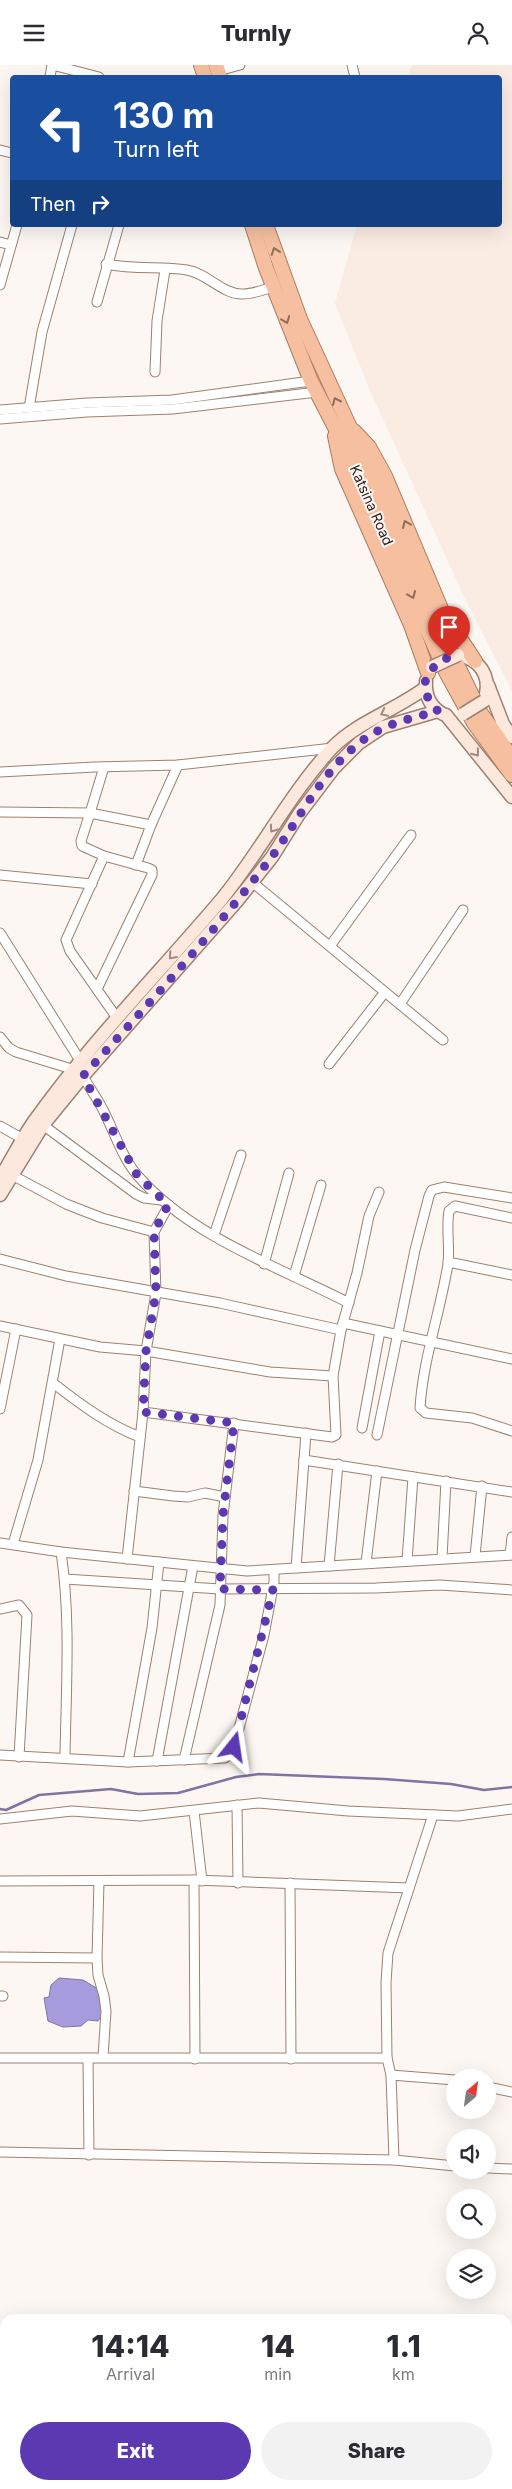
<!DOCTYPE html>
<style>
:root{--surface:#fff;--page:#f2f2f3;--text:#2b2b33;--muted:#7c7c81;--accent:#5a39b1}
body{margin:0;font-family:Inter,sans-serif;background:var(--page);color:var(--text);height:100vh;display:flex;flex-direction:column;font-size:19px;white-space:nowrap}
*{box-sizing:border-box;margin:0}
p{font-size:16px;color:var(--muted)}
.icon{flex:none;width:28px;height:28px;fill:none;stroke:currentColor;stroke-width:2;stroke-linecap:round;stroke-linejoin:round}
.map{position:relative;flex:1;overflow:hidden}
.side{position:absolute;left:0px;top:2249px;width:512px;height:176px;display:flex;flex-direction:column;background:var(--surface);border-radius:15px 15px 0 0;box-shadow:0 5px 20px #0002}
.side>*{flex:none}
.top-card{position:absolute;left:10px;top:10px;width:492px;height:152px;border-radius:5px;box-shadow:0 5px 20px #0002;background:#1a4fa0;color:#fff;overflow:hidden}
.needle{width:32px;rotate:29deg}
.fabs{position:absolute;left:446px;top:2004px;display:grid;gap:10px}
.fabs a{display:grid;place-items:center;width:50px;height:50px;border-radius:50%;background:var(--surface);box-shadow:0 5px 20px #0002;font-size:25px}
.pin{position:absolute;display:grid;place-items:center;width:42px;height:42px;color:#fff;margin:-51px -21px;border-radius:50% 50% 50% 0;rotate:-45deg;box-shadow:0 0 5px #0007}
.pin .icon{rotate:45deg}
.me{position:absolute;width:55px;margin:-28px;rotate:15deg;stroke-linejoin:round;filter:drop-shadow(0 0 4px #0008)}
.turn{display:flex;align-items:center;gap:18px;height:105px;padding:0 20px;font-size:22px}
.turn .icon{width:65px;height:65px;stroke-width:2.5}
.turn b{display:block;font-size:35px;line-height:42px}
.then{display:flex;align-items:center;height:48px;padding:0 20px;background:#0003;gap:10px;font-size:19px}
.eta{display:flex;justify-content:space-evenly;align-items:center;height:85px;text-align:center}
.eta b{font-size:30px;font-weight:800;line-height:35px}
.primary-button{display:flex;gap:10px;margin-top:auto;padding:10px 20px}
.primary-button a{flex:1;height:58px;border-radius:30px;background:var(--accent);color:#fff;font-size:20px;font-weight:800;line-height:58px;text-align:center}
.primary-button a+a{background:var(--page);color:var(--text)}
header{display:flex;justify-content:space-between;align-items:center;height:65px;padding:0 20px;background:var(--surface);font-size:22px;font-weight:800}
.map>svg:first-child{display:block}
</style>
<header><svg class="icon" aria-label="menu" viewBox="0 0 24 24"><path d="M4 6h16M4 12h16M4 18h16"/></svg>Turnly<svg class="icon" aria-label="person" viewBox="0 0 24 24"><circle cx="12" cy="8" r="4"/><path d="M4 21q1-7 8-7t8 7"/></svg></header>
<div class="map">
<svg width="512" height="2424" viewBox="0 0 512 2424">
<rect width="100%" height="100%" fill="#fdf7f3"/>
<g fill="#fbece3">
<path d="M412,0H512V626L467,538L371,328L335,238L357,160H500V12H407Z"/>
<path d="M512,2358V2424H308L320,2420H508V2359Z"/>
</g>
<path fill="#a69cdd" stroke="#7f75a1" d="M59,1913L83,1915L98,1924L103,1949L98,1956L88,1955L81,1961L63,1962L48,1956L44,1933L49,1932L51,1920Z"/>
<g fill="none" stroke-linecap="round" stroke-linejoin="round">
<path stroke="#7f75a1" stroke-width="2.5" d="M0,1744L6,1745L39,1730L111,1724L138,1729L178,1728L236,1712L259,1709L384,1714L451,1719L484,1725L512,1722"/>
<defs>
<g id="minor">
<path d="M52,0L99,12"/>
<path d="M352,0L355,12"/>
<path d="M218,6L240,0"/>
<path d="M50,12L52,0"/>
<path d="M0,85L12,88"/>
<path d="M0,177L11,180"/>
<path d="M106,199C135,205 160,201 187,205C207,208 223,230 243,229C253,229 263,225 273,222"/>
<path d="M0,220L17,160"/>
<path d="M97,237L119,160"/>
<path d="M155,307L157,256L165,205"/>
<path d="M29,343L42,267L72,160"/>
<path d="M0,345L87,338L172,335L311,316"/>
<path d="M0,354L87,347L173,344L317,327"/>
<path d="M0,707L95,702L178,700L333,683"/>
<path d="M0,747L90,748L104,702"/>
<path d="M104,791L66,875L70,886L117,953"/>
<path d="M136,800L151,760L178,700"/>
<path d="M0,810L92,819"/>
<path d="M252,817L443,975"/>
<path d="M0,868L81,997"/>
<path d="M330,881L411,770"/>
<path d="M97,924L152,810V805L148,803L104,791L82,781L81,776L90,748L151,760"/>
<path d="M400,939L463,845"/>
<path d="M0,972L9,983L16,987L75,1005"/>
<path d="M329,999L385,927"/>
<path d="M83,1011C90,1024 100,1037 106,1051C116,1071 123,1094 138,1111C191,1172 279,1202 349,1238"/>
<path d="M43,1060L136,1129L144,1133L161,1135"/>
<path d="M0,1061L23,1074"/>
<path d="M12,1110L66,1139L102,1153L154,1167"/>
<path d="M512,1153L455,1141L449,1146C446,1163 450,1182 448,1199C440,1248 423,1294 420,1343L426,1348L472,1353L512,1366"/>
<path d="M214,1170L241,1090"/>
<path d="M0,1194L66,1211L220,1238L341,1265"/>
<path d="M448,1197L512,1210"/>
<path d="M264,1199L289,1108"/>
<path d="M294,1211L321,1120"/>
<path d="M343,1258L512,1294"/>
<path d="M0,1261L100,1282L146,1286L270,1307L333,1311"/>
<path d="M53,1318C80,1339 108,1360 140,1372"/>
<path d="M0,1344L16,1264"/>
<path d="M143,1347L332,1372L336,1370L333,1311L341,1265L357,1208L369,1151L379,1127"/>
<path d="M362,1363L380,1266"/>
<path d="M377,1370L415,1185L429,1131L432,1125L444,1122L512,1133"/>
<path d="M304,1395L512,1427"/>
<path d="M134,1426L173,1431L188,1432L205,1428L225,1432"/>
<path d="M0,1478L61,1487L247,1506L512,1490"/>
<path d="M13,1479L38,1395L60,1274"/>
<path d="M61,1487C71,1554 66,1624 65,1692"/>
<path d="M510,1490L512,1472"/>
<path d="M475,1491L482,1421"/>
<path d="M442,1493L446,1416"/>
<path d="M127,1494L143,1347L146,1286L156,1228L154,1167L169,1140"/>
<path d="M407,1496L413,1412"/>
<path d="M366,1498L377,1406"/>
<path d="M329,1501L338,1399"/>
<path d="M296,1503L306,1368"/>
<path d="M65,1514L220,1524L376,1523L440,1520L512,1525"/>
<path d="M0,1544L19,1540L27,1550L19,1692"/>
<path d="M0,1690L128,1697L225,1693L234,1682L264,1570L274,1517V1505"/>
<path d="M184,1695L220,1540L223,1450L234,1358"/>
<path d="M157,1696L193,1501"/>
<path d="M128,1697L152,1563L159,1497"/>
<path d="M237,1740L238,1818"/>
<path d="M194,1746L202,1816"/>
<path d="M0,1754L72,1746L140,1751L259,1738L348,1746L458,1751L512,1744"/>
<path d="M194,1815L195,1994"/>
<path d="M0,1816L194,1815L409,1823"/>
<path d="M99,1816L97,1893L98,1910L104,1931L106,1946L103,1992"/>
<path d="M290,1818L291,1994"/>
<path d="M0,1892L97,1893"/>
<path d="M0,1931H3"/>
<path d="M0,1993H387"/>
<path d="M88,1993L89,2090"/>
<path d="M391,2010L455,2015"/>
<path d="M488,2022L512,2027"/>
<path d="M0,2087L394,2095L455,2101"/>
<path d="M394,2095L391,2010L387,1993L386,1917L388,1888L433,1750"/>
<path d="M488,2103L512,2104"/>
</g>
<g id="secondary">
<path d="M466,592C485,600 491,617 484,636"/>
<path d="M426,616C425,630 430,642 443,649"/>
<path d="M488,620L503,659L512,672"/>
<path d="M446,650L512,732"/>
<path d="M0,1113C12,1094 22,1073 35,1055C91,977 159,908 221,835C261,786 290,728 333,682C359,656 396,645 425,623"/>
<path d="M0,1130L43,1060L83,1011L237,836L272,792L299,749L334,703L359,678L383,662L438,646"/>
</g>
<g id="trunk">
<path d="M201,0L205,12"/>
<path d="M216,0L220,12"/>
<path d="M252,160L266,203L311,316L353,397L446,607L474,658L512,710"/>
<path d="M266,160L300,254L376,419L436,556L480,647L512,693"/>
<path d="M354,366L369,382L385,411L442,546L475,596"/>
<path d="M335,371L342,404L411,560L428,608"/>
</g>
</defs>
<use href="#minor" stroke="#9d8171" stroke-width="11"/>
<use href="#secondary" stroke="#9d8171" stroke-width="15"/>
<use href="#trunk" stroke="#ac7c60" stroke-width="16"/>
<use href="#minor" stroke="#fff" stroke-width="9"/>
<use href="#secondary" stroke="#fce8dc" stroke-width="12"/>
<use href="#trunk" stroke="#f6c0a0" stroke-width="14"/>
<defs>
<g id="secondary-bridge">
<path d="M432,602L458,590"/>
<path d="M463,649L484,636"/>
</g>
</defs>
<use href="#secondary-bridge" stroke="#9d8171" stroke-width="15" stroke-linecap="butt"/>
<use href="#secondary-bridge" stroke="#fce8dc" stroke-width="12"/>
</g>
<defs><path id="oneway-chevron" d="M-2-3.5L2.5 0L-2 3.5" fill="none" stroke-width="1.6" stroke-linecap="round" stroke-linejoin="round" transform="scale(1.25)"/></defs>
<g stroke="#8e6d5a">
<use href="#oneway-chevron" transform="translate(275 186) rotate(-110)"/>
<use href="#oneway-chevron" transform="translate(286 255) rotate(69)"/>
<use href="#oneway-chevron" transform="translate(336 336) rotate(-114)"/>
<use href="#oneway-chevron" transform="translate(406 459) rotate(-113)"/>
<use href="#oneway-chevron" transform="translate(412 530) rotate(67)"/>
</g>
<g stroke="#9b8b82">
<use href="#oneway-chevron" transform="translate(384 648) rotate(154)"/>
<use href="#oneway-chevron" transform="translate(476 688) rotate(51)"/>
<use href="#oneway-chevron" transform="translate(273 764) rotate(125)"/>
<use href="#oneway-chevron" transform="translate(172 891) rotate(131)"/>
</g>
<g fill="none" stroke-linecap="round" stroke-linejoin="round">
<path stroke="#5a39b1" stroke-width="9" stroke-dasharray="0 16.2" d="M234,1682L273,1525L220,1524L223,1450L234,1358L143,1347L146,1286L156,1228L154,1167L168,1140L137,1110L83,1011C145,943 207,875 264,802C296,762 317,712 358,679C382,659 409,654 438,646C416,624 423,605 449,592"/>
</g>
<g text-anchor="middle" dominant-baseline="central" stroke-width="4" stroke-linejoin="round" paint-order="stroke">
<g font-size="14" fill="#251a14" stroke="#fdf7f3">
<text transform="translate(372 440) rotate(66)">Katsina Road</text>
</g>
</g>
</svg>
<div class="fabs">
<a><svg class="needle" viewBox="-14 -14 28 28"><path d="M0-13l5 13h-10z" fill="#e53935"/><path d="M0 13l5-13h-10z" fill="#7c7c81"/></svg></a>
<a><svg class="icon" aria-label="sound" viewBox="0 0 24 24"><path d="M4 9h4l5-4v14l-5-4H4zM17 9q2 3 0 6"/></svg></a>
<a><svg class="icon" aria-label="search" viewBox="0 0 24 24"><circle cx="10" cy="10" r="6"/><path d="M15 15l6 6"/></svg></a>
<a><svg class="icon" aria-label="layers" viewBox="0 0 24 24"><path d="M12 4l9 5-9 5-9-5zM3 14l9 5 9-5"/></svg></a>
</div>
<div class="pin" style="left:449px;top:592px;background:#d93025"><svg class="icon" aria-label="arrive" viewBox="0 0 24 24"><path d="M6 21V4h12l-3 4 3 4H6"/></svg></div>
<svg class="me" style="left:234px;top:1682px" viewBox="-20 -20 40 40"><path d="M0-17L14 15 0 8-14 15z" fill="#5a39b1" stroke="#fff" stroke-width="4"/></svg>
<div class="top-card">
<div class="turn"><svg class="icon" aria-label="left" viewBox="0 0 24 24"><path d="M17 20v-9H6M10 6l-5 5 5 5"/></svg><div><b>130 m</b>Turn left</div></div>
<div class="then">Then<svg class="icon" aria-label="right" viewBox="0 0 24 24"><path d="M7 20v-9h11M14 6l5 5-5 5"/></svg></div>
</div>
<section class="side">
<div class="eta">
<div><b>14:14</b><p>Arrival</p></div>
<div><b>14</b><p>min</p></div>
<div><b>1.1</b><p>km</p></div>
</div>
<div class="primary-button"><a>Exit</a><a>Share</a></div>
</section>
</div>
